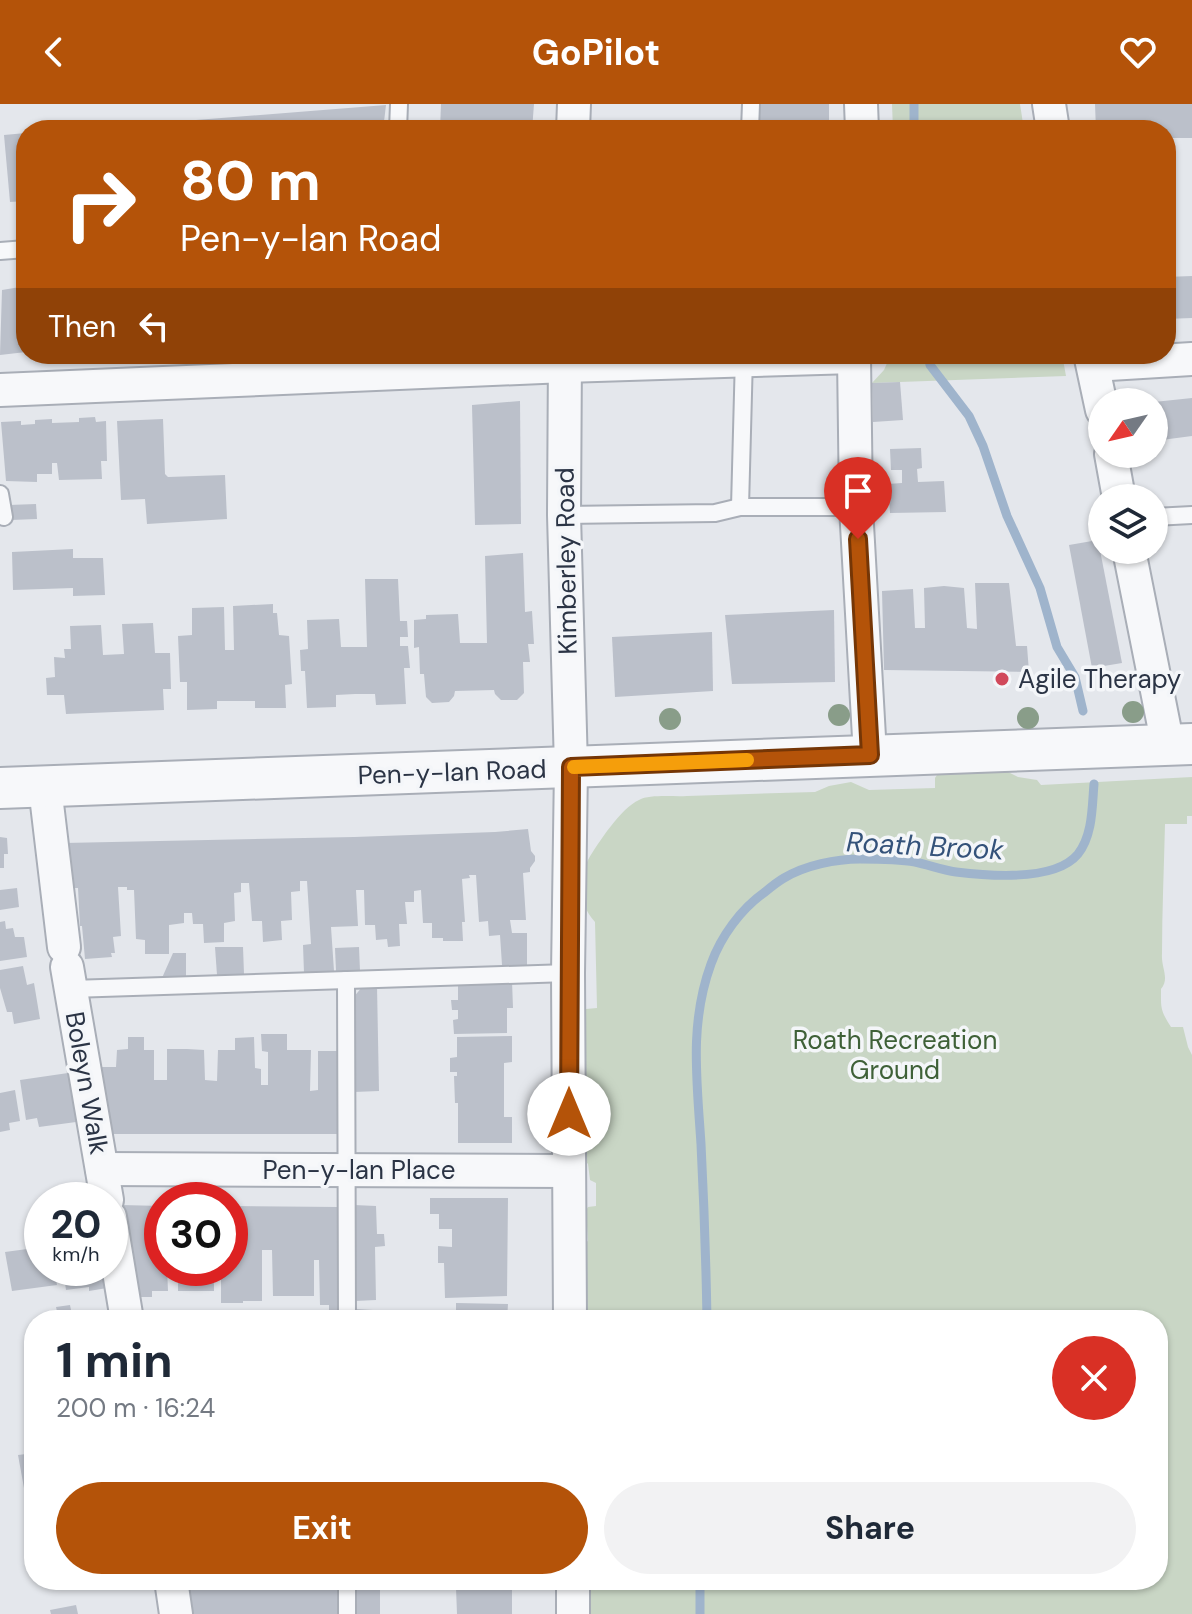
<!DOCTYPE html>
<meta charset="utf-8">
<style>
:root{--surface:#fff;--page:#f2f2f3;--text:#1f2937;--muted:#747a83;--accent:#b45309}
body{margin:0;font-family:"DM Sans",sans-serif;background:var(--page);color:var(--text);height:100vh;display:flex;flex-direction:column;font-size:30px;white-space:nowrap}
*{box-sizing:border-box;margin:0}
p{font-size:26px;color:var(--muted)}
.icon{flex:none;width:44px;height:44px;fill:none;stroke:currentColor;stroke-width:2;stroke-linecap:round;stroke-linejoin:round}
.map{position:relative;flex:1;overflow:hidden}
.sheet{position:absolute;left:24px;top:1206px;width:1144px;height:280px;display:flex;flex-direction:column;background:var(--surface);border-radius:32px;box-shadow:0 2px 6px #0004}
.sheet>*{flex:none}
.banner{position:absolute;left:16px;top:16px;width:1160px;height:244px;border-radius:32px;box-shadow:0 2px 6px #0004;background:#b45309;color:#fff;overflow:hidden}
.needle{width:52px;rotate:236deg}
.fabs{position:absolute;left:1088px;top:284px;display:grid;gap:16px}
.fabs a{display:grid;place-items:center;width:80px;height:80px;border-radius:50%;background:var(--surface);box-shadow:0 2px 6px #0004;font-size:40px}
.speed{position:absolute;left:24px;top:1078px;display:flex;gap:16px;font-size:40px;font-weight:700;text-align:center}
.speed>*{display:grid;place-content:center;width:104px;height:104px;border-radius:50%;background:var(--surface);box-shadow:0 2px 6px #0004;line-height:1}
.speed small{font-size:20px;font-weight:400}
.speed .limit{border:12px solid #d22;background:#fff;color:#111}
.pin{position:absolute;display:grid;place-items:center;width:68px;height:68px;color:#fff;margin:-82px -34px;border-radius:50% 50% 50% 0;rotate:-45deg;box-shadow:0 0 8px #0007}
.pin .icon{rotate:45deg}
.me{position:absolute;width:88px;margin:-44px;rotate:0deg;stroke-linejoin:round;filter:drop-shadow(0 0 6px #0008)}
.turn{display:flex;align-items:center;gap:28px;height:168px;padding:0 32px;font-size:36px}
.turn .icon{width:104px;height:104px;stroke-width:2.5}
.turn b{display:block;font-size:56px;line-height:68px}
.then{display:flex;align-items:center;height:76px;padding:0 32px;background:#0003;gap:16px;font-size:30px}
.round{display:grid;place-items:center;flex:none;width:84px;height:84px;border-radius:42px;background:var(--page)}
.summary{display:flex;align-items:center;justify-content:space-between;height:136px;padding:0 32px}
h1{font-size:48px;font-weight:700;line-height:60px}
.button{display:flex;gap:16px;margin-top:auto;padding:16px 32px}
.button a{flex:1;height:92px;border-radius:48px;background:var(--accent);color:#fff;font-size:32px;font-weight:700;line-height:92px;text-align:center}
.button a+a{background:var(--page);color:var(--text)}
header{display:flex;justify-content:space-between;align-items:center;height:104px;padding:0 32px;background:var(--accent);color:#fff;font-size:36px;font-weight:700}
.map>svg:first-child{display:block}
</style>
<header><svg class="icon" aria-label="back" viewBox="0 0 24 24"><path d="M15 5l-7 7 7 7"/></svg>GoPilot<svg class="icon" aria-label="heart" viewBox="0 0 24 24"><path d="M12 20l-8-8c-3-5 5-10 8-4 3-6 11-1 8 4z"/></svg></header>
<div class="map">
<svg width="1192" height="1510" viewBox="0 0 1192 1510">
<rect width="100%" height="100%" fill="#e4e7ec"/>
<g fill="#c9d6c5">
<path d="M892,0H1020L1024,26H893Z"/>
<path d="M891,250H1062L1066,272L872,279L884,266Z"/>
<path d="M980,654L1018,673L1037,676L1041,681L1192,673V712H1187V720H1165C1164,763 1162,807 1162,850C1161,864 1170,874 1161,885C1161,904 1160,906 1171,923H1183L1188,943L1192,951V1510H564L574,1476H1158V1216H564L577,1142L588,1137L587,1122L577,1120L588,1103L596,1102V1079L590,1076L588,1060L577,1048L575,955L585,947L583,923L586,905L597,904L595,818C579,801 577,777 588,756C598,739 621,704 639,696C650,690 674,693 687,692C730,691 772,689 815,688L829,682L851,678L869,686L935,684V674L946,657Z"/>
</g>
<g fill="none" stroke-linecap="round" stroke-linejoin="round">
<g stroke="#9fb4cc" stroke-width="9">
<path d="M914,0V26"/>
<path d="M928,250L930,261L969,312L983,342L1007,412L1040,484L1057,543L1075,573L1083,607"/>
<path d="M707,1216C706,1157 704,1099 701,1040C697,977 689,920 711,860C721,832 741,805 765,788C771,783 777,778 784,774C806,761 836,755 860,755C878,755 898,755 915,758C929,761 942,766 956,768C989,772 1055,778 1078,750C1093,731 1092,702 1094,680"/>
<path d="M700,1510V1476"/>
</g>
</g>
<g fill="#bbc0ca">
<path d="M441,0H534L532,26H440Z"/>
<rect x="757" y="0" width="72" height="26"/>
<path d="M1095,0H1192V34H1166V26H1096Z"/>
<path d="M386,1L383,26H95V24Z"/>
<path d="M26,29V97L10,98L4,31Z"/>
<path d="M1192,172V214L1166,215V173Z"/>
<path d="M26,182V248L0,251L2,186Z"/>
<path d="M900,278L903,316L873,318L872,279Z"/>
<path d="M1192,294V332L1154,337V298Z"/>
<path d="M520,297L521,420L475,421L472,301Z"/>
<path d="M95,313L96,318L106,317L107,357H101L102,375L59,376L57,359H52V370H37V378L6,377L1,318L21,317V321L35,320V316L52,315V319L79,318V314Z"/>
<path d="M163,315L165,370L168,373L225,371L227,415L147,420L145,395L121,396L117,317Z"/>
<path d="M921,344L922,364L917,365L918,378L944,377L946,408L890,409L888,380L902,379V366H891L890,345Z"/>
<path d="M36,400L37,415L11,416L9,401Z"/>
<path d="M1098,436L1122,559L1092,564L1069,441Z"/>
<path d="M73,445V454H103L105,491L73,492V484L13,486L12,448Z"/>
<path d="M523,449L525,508L532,507L534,540H528L530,558H523L524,589L517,596H501L495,590L494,586L455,587L454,592L449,598L432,599L426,593L424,570H420L419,543L414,544V516L426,515V511L458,510L460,539H487L485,452Z"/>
<path d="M365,475H398L400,517H407L408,533H400V542H408L410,564H404L406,600L376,601L375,590H355L336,591V603L307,604L305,567H301L300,546L308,545L307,516L339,515L341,543H367Z"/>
<path d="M975,479H1009L1016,542H1027L1029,568L884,566L882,487L913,485L915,524H925L924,484L944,482L964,484L967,524L977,525Z"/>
<path d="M273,500V509H277L279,531L289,532L292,580L285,581L286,604H255V597H217V605L187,606V578H180L178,532L192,531V504L224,503L225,546H234L233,502Z"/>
<path d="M834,506L835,578L732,580L725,511Z"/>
<path d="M153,519L155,549H170L171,585H163L164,606L66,610L64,591H47L46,574L55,573L54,553L65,554L64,545H71L70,522L101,521L103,551L124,550L122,520Z"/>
<path d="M712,528L713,587L615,593L612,533Z"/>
<path d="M528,725L531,747L535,752V757L530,764V768L523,769L526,816H510L512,829H527V861H502L500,831L489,832L488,817L479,818L476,771H469L470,774L462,775L465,818H462L463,837H443V834H432V819H423L421,786L414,787V798H405L407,820H399L400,842L388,843L387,835L376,836L375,821H365L364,786H356L358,822L331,823L334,867L304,869L303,841L311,840L307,777H300V787L291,788L292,816L281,817L282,836L263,838L262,817H252L249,779H241V788L234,789L235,817L224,819V838L204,839L203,820H193L192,809H184V819L169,821V850H145V836L136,835L134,786H127V783H118L121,832L113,833L115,849H111L112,853L85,855L82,822H80L78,784H68L64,739L354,733L495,728Z"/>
<path d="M0,733L7,734L8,750H4V764H0Z"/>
<path d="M17,784L19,803L0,806V786Z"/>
<path d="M5,817L6,825L13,824L15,833H24L27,853L0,857V818Z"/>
<path d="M215,843H243L244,870L217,871Z"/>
<path d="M359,843L360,867H336L335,844Z"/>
<path d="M173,849H186V873L162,874Z"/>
<path d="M23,862L27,881L34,879L40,915L14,920L12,908H7L0,884V866Z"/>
<path d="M512,877L513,904H507V929L454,930L453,916L458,915V906H452L451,896H458V879Z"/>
<path d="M377,882L379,987L354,988L353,894L362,883Z"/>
<path d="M261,930H287V946H311L310,987L318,986V947H339L340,1030H109L97,963H116L117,946L128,945V933H144V946H154V976H167V945H187L204,946L205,976L217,977L218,946H235V934L254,933L255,964L261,965V981H268V948L262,947Z"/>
<path d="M512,932V958L504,959V1013H512V1039H458V999H455L454,972H457V968H450V954L457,953V933Z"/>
<path d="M68,969L76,1018L39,1023L37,1014L26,1016L20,976Z"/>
<path d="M15,986L20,1017L9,1019L10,1026L0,1028V989Z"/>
<path d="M430,1094H508L507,1192L445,1194L444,1159H438V1142L452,1143V1125H439V1110H430Z"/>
<path d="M121,1101L162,1102V1164H167L168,1187H152V1193H137Z"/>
<path d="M354,1101L376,1102L377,1130H384L385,1142L375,1143L376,1196L355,1197Z"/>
<path d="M230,1102L338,1103V1212H329V1201H320L319,1156H314V1192H273L272,1146H262V1197H243V1199H221V1164H230Z"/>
<path d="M42,1143V1164H54L57,1181L12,1187L5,1148Z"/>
<path d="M63,1164H104L107,1184L89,1187V1183L66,1186Z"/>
<rect x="178" y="1164" width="36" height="23"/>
<path d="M456,1199L508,1200L507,1216H438L437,1208H456Z"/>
<path d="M70,1201L73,1216H59L56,1203Z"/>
<path d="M354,1205L373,1206V1216H355Z"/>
<path d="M34,1349V1394L26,1395L18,1351Z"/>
<path d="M184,1476H338V1510H189Z"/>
<path d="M435,1476H512V1510H457L456,1484H435Z"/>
<path d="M354,1482L380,1483V1510H354Z"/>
<path d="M76,1501L78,1510H51L50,1506Z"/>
</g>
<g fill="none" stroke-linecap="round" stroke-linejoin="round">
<defs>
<g id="service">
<path d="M398,26L399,0"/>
<path d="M750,26L751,0"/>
<path d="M0,147L26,145"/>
<path d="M0,390L4,413"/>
<path d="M740,403L744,252"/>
<path d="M564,411L715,409L740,403H856"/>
<path d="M1154,413L1192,411"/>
<path d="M346,876L347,1216"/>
<path d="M71,885L568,869"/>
<path d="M347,1476V1510"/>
</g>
<g id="minor">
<path d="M861,0L862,26"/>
<path d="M1049,0L1053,26"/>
<path d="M573,26L574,0"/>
<path d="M565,250L564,411L571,663L568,869L570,1216"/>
<path d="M1090,250L1102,306"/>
<path d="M854,253L856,403L870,651"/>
<path d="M1093,261L1192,255"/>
<path d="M0,286L565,262L854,253"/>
<path d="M1111,350L1119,394"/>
<path d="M1129,446L1168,642"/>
<path d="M45,683L64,843"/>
<path d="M67,863L107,1096"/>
<path d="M102,1065L569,1067"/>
<path d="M110,1113L127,1216"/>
<path d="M171,1476L176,1510"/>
<path d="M573,1510V1476"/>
</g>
<path id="tertiary" d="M0,684L1192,640"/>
</defs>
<use href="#service" stroke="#a9aeb7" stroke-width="20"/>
<use href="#minor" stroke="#a9aeb7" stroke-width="36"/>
<use href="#tertiary" stroke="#a9aeb7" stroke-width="44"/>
<use href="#service" stroke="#f7f8fa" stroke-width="16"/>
<use href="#minor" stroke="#f7f8fa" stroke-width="32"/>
<use href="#tertiary" stroke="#f7f8fa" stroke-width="40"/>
</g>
<g fill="#899d89">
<circle cx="1133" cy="608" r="11"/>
<circle cx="839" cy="611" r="11"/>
<circle cx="1028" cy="614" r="11"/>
<circle cx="670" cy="615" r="11"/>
</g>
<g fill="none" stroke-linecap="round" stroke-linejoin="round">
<defs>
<path id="route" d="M569,1010L571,663L870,651L858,435"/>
</defs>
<use href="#route" stroke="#753606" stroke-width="20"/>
<use href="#route" stroke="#b45309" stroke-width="14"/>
<path stroke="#f59e0b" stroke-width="14" d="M574,663L747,656"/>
</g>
<circle fill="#d1495b" stroke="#f4f6f9" stroke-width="3" cx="1002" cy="575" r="8"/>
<g text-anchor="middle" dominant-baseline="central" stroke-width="7" stroke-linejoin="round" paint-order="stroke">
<g font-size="26" fill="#2b3445" stroke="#f4f6f9">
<text transform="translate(566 457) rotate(-91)">Kimberley Road</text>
<text transform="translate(452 668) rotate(-2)">Pen-y-lan Road</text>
<text transform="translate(87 979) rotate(80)">Boleyn Walk</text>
<text x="359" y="1066">Pen-y-lan Place</text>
</g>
<g font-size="26" fill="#2b3445" stroke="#f4f6f9" text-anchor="start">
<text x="1018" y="575">Agile Therapy</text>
</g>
<g font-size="26" fill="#3f6138" stroke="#f4f6f9">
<text x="895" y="936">Roath Recreation<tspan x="895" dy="30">Ground</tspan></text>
</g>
<g font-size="28" font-style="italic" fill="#34527a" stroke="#f4f6f9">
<text transform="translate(925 742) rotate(3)">Roath Brook</text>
</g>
</g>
</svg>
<div class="fabs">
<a><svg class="needle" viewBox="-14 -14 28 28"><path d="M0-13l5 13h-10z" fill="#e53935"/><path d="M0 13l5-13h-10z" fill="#747a83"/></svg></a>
<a><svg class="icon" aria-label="layers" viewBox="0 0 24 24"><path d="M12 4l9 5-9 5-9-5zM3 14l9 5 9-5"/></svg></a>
</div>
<div class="speed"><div>20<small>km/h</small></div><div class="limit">30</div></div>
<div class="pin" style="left:858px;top:435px;background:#d93025"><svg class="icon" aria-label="arrive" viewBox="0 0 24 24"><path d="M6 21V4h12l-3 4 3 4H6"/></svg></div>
<svg class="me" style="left:569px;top:1010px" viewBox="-20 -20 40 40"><circle r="19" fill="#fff"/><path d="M0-13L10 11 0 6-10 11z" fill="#b45309"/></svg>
<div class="banner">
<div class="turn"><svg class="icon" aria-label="right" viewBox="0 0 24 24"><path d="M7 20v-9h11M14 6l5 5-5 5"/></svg><div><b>80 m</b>Pen-y-lan Road</div></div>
<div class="then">Then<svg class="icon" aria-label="left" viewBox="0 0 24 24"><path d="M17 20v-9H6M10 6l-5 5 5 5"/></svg></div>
</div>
<section class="sheet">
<div class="summary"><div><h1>1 min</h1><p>200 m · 16:24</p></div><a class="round" style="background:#d93025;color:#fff"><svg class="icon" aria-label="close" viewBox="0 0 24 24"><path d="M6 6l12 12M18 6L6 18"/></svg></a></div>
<div class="button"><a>Exit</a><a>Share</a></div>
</section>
</div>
